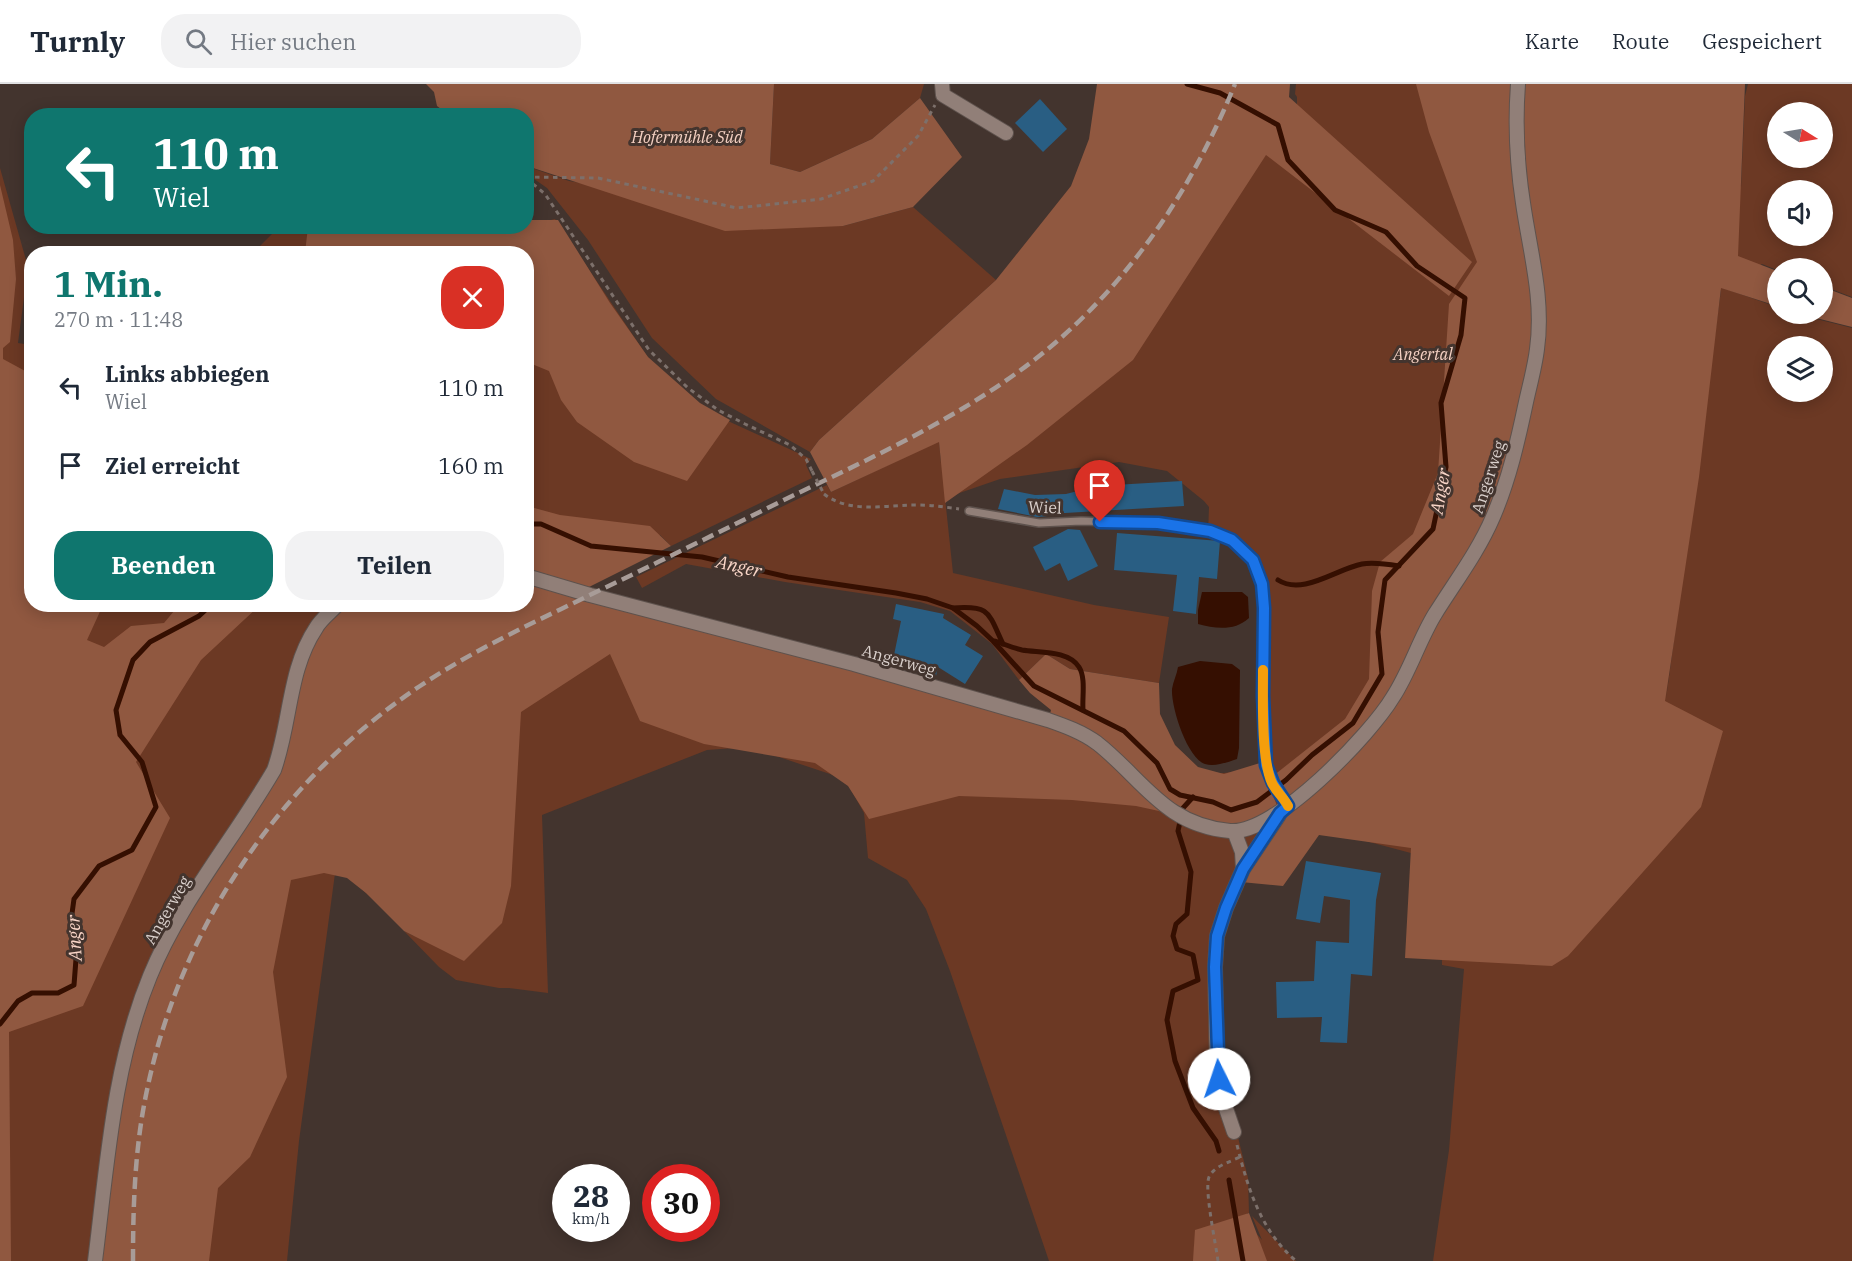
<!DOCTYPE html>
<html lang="de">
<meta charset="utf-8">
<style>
:root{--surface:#fff;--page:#f2f2f3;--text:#1f2937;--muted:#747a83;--line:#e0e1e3;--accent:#0f766e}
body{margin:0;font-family:"IBM Plex Serif",serif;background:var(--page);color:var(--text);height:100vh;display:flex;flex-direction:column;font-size:22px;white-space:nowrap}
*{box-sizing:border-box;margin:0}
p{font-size:20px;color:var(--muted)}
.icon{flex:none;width:33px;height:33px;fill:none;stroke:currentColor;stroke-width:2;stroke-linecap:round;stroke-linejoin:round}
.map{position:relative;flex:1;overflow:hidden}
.sheet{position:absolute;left:24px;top:162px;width:510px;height:366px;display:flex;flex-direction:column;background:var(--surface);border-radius:24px;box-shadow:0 3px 15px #0003}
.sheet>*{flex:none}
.banner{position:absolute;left:24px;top:24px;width:510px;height:126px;border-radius:24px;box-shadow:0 3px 15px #0003;background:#0f766e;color:#fff;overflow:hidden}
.needle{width:39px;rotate:101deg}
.fabs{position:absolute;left:1767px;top:18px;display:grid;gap:12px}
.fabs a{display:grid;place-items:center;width:66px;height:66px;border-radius:50%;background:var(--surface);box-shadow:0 3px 15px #0003;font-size:30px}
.speed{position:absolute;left:552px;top:1080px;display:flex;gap:12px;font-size:30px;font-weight:700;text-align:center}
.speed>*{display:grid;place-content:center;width:78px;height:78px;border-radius:50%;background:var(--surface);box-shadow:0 3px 15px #0003;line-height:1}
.speed small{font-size:15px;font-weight:400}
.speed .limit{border:9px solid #d22;background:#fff;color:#111}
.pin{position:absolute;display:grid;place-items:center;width:51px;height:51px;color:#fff;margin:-62px -26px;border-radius:50% 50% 50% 0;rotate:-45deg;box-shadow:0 0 6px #0007}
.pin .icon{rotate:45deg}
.me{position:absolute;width:66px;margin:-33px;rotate:356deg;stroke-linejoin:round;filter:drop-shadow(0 0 4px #0008)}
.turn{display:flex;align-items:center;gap:21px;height:126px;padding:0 30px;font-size:27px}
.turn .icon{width:78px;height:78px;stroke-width:2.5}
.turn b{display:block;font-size:42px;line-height:51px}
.round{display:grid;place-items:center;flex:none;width:63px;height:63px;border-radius:24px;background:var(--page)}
.summary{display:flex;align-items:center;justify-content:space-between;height:102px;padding:0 30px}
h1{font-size:36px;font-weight:800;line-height:45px;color:var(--accent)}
.primary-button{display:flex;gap:12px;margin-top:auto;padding:12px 30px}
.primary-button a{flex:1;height:69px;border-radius:24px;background:var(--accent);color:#fff;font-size:24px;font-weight:800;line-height:69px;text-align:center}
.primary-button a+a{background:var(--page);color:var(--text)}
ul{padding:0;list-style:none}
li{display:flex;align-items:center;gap:18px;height:78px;padding:0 30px}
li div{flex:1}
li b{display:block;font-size:22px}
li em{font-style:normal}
header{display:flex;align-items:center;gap:36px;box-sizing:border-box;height:84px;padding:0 30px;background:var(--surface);border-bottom:2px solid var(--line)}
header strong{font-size:28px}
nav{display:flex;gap:33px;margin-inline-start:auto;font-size:21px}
.search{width:420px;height:54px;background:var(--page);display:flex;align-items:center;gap:15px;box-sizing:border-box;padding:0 21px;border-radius:24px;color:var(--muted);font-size:22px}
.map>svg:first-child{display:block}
</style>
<header>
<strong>Turnly</strong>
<div class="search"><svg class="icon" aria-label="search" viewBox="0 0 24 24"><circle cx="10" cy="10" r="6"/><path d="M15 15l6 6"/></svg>Hier suchen</div>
<nav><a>Karte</a><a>Route</a><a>Gespeichert</a></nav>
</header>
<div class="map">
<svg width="1852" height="1177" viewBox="0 0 1852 1177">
<rect width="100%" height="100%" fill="#43342e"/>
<g fill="#6c3924" fill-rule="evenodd">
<path d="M774,0H924L920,14L872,55L800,88L770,80Z"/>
<path d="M1296,0H1735L1736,94L1741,103L1745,12L1748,0H1852V213L1823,202L1822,184L1777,186L1762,180L1723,204L1777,223L1778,230H1797L1852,244V1177H1433L1449,1066L1464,885L1442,881L1441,803L1426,773L1263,730L1240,753L1268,741L1219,855L1220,980L1248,1094L1249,1129H1247L1250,1142L1262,1156L1252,1132L1296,1177H1049L950,887L926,825L907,796L868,774L864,729L845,695L749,663L707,666L542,731L548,909L509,904H499L456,896L439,883L404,847L414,852L336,782L299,1057L287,1177H0V84L28,183L18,259L31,261L32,520H526V170L255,169L260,162L279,143L526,142L555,135L659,290L717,332L811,375L806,381L812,394L671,462L660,451L563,501L1125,699L1263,685L1261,679L1257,615L1259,499L1241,468L1208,450L1209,423L1204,417L1167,387L1119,378L1000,395L945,414L953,489L1094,521L1169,533L1159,599L1070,585L1046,570L1019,596L992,560L950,527L920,518L785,498L686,480L642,504L636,493L827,401L831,408L939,357L941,379L1297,21V13L1295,10ZM1778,28H1822V74H1778ZM1778,106H1822V152H1778ZM1721,206L1666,615L1714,209ZM1778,262H1822V308H1778Z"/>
<path d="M526,82L569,97L843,142L913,123L996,196L819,356L810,368L716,315L652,254L588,156L547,104L527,90Z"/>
</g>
<g fill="#905840">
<path d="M426,0H774L770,80L800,88L872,55L920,14L962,73L913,123L843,142L725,147L527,82L526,32L449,31L437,22L434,8Z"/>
<path d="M1097,0H1290L1289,13L1472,178L1449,212L1266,71L1133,276L1027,361L945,419L939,358L831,408L810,368L819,356L996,196L1071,102L1089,55Z"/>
<path d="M1416,0H1745L1738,172L1777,187V222L1721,204L1699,393L1665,617L1723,647L1701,723L1568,872L1552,882L1405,874L1411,764L1319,751L1283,802L1241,798L1285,732L1294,724L1276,699L1273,692L1345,635L1369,595L1372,507L1380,478L1413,450L1438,389L1449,220L1477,178L1429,48Z"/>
<path d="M0,101L13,156L16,195L10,258L3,264V275L27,288L31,294L32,520L103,521L87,556L104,563L131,542L164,539L179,521H260L201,576L136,678L170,734L83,922L9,948L11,1177H0Z"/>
<path d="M527,136H558L610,219L648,273L700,319L730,336L687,397L634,378L577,338L561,316L549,287L527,278L526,170L305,169L308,143L526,142Z"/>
<path d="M1823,203L1852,214V243L1800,230H1822Z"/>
<path d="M527,422L560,431L650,442L671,462L575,510L1049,634L1051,626L1030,609L1019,596L1046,570L1070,585L1159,599L1160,630L1175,661L1198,683L1224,690L1260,679L1278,724L1237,744L1136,722L1072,716L959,712L869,735L848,702L815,679L704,660L640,637L610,570L521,628L511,802L502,839L464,877L404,847L366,809L347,794L324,789L291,796L273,888L287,993L250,1073L218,1104L209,1177H100L120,1013L153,894L178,841L263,711L296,602L321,544L343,521L526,520Z"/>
<path d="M1249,1129L1267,1177H1193L1195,1146Z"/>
</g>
<g fill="#350f01">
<path d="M1202,508H1242L1248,513L1249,534C1235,547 1216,545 1198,540V526Z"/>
<path d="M1200,577L1232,580L1240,586L1239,664L1237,675C1228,678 1215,683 1205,680C1187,674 1171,623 1172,605C1173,598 1177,590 1178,583Z"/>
</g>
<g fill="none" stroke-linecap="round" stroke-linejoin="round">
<g stroke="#350f01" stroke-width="5">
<path d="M526,440H541L591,462L702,473L788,493L896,509L927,515L953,524L977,542L993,557L1034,602L1124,647L1157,679L1170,705L1180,711L1213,718L1231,726L1257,718L1286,696L1312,671L1353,639L1382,590L1378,548L1385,496L1433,445L1446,383L1441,319L1461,251L1465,214L1417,182L1386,148L1335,126L1288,76L1278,41L1220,9L1187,0"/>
<path d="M1278,496C1303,512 1336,485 1362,480C1373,478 1387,480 1399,482"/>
<path d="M953,524C990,521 988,528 1003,560"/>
<path d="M995,557C1004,560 1013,564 1022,566C1039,569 1068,566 1079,583C1086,594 1082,613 1083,626"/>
<path d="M1193,713L1183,724L1178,747L1191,788L1187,830L1176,840L1173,852L1177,865L1193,871L1198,896L1173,907L1167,936L1175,977L1193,1024L1216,1057L1219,1067"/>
<path d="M0,940L18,917L32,909H58L74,901L76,875L70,844L74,815L99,782L132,766L156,723L142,678L120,651L116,626L133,576L150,558L199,532L212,520"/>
<path d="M1229,1096L1243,1177"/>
</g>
</g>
<g fill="#295e83">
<path d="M1040,15L1067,45L1043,68L1015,39Z"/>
<path d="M1182,397L1184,422L1048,430V432L1037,433L998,425L1004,405L1035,411L1066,410L1097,402Z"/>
<path d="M1068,445L1080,446L1098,482L1068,497L1060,479L1045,487L1033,463Z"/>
<path d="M1117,449L1220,457L1217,495L1199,493L1196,530L1173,527L1177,491L1114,486Z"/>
<path d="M896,520L944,530L943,534L971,551L965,561L983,572L965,600L938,583L936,592L915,588V585L901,583L902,578L893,576L901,537L893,535Z"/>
<path d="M1306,777L1381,789L1376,816L1372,892L1351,890L1347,959L1320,958L1322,933L1277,934L1276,898L1314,897L1316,857L1349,859L1350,816L1324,812L1320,839L1296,835Z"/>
</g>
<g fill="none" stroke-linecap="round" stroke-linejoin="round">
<defs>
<path id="lane" d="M969,427L1039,439L1081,437L1158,439L1210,447L1232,456L1253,476L1262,500L1265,524L1263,612L1266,681L1273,700L1288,722"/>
<g id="street">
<path d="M942,0L943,11L1006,49"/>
<path d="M526,492L590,511L854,580L1048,636C1065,642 1082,648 1097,659C1143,695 1164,741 1230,747C1275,751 1371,650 1393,613C1410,587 1419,556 1435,530C1455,498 1478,468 1493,433C1509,396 1518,356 1526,318C1530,300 1535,282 1537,265C1544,215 1530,168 1523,119C1517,80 1515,40 1518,0"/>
<path d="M1234,747L1242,768L1243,785"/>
<path d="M1234,1048L1221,1010L1217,979L1215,883L1217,852L1226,824L1243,785L1279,731"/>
<path d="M95,1177C107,1082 113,982 150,892C180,818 234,755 274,686C291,639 288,586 316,544C321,535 331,528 338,520"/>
</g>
</defs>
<use href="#lane" stroke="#5e524d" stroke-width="10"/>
<use href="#street" stroke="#5e524d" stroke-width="16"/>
<g stroke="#7d706b" stroke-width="3" stroke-dasharray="4.5 4.5" stroke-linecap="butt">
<path d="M526,93L598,94L737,124L821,115L873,97L918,52L935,21"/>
<path d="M526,94L545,110L649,266L688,304L718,326L745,340L790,361L806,375L812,387"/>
<path d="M824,410C850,430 885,421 916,421C931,421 945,423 959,425"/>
<path d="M1237,1061C1248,1105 1261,1147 1296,1177"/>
<path d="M1218,1177C1216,1161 1204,1105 1209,1093C1214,1082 1230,1078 1240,1073"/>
</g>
<use href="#lane" stroke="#917f78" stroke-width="7"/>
<use href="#street" stroke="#917f78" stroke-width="14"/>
<path stroke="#a89c98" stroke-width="4.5" stroke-dasharray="12 6" stroke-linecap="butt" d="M133,1177C133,1119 135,1062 147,1006C181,842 281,695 420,602C475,565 535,538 594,509C659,478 723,446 788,414C888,366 992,319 1074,242C1146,174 1198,91 1235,0"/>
<path stroke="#7d706b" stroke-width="3" stroke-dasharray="4.5 4.5" stroke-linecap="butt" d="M812,387L824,410"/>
</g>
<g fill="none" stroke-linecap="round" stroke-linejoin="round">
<defs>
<path id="route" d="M1100,438L1158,439L1210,447L1232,456L1253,476L1262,500L1264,524L1263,612L1266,681L1273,699L1288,722L1280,729L1243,785L1226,824L1217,852L1215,883L1219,995"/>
</defs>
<use href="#route" stroke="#114b97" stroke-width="15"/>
<use href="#route" stroke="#1a73e8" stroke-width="10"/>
<path stroke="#f59e0b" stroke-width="10" d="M1263,586C1263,614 1261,675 1272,699C1276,707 1284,714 1288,722"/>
</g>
<g text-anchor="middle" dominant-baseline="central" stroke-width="6" stroke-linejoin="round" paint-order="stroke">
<g font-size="16" font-style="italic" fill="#f5d1c3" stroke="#43342e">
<text x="687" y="53">Hofermühle Süd</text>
<text x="1423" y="270">Angertal</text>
</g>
<g font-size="16" fill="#dbd1cd" stroke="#43342e">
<text transform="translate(1488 393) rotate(-72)">Angerweg</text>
<text transform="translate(1045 423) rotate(2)">Wiel</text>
<text transform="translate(899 576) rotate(16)">Angerweg</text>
<text transform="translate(167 826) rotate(-60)">Angerweg</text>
</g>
<g font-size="18" font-style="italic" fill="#fad6c8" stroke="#43342e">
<text transform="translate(1440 407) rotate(-80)">Anger</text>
<text transform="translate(739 482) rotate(13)">Anger</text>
<text transform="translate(74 854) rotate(-93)">Anger</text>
</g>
</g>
</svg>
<div class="fabs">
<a><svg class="needle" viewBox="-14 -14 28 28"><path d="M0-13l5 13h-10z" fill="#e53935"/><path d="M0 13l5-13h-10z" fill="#747a83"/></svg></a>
<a><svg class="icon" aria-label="sound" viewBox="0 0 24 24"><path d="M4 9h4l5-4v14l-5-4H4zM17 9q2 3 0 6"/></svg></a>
<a><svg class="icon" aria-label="search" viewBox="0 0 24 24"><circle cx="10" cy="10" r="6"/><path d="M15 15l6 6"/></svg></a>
<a><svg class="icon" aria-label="layers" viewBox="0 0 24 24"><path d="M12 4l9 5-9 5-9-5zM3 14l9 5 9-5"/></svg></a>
</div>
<div class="speed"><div>28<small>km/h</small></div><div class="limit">30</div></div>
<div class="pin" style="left:1100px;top:438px;background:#d93025"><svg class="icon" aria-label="arrive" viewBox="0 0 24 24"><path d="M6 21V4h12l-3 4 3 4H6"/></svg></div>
<svg class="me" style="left:1219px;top:995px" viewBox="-20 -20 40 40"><circle r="19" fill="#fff"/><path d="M0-13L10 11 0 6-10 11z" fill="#1a73e8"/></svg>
<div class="banner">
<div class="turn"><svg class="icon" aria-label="left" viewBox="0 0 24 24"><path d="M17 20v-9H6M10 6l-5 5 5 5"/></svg><div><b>110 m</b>Wiel</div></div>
</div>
<section class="sheet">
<div class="summary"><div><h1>1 Min.</h1><p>270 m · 11:48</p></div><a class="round" style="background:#d93025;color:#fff"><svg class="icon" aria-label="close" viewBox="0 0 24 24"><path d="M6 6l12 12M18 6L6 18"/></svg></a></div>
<ul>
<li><svg class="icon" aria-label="left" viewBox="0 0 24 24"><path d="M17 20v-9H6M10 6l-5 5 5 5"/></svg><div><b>Links abbiegen</b><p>Wiel</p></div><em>110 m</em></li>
<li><svg class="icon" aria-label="arrive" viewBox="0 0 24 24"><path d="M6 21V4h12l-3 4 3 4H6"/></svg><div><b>Ziel erreicht</b></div><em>160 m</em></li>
</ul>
<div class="primary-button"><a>Beenden</a><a>Teilen</a></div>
</section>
</div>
